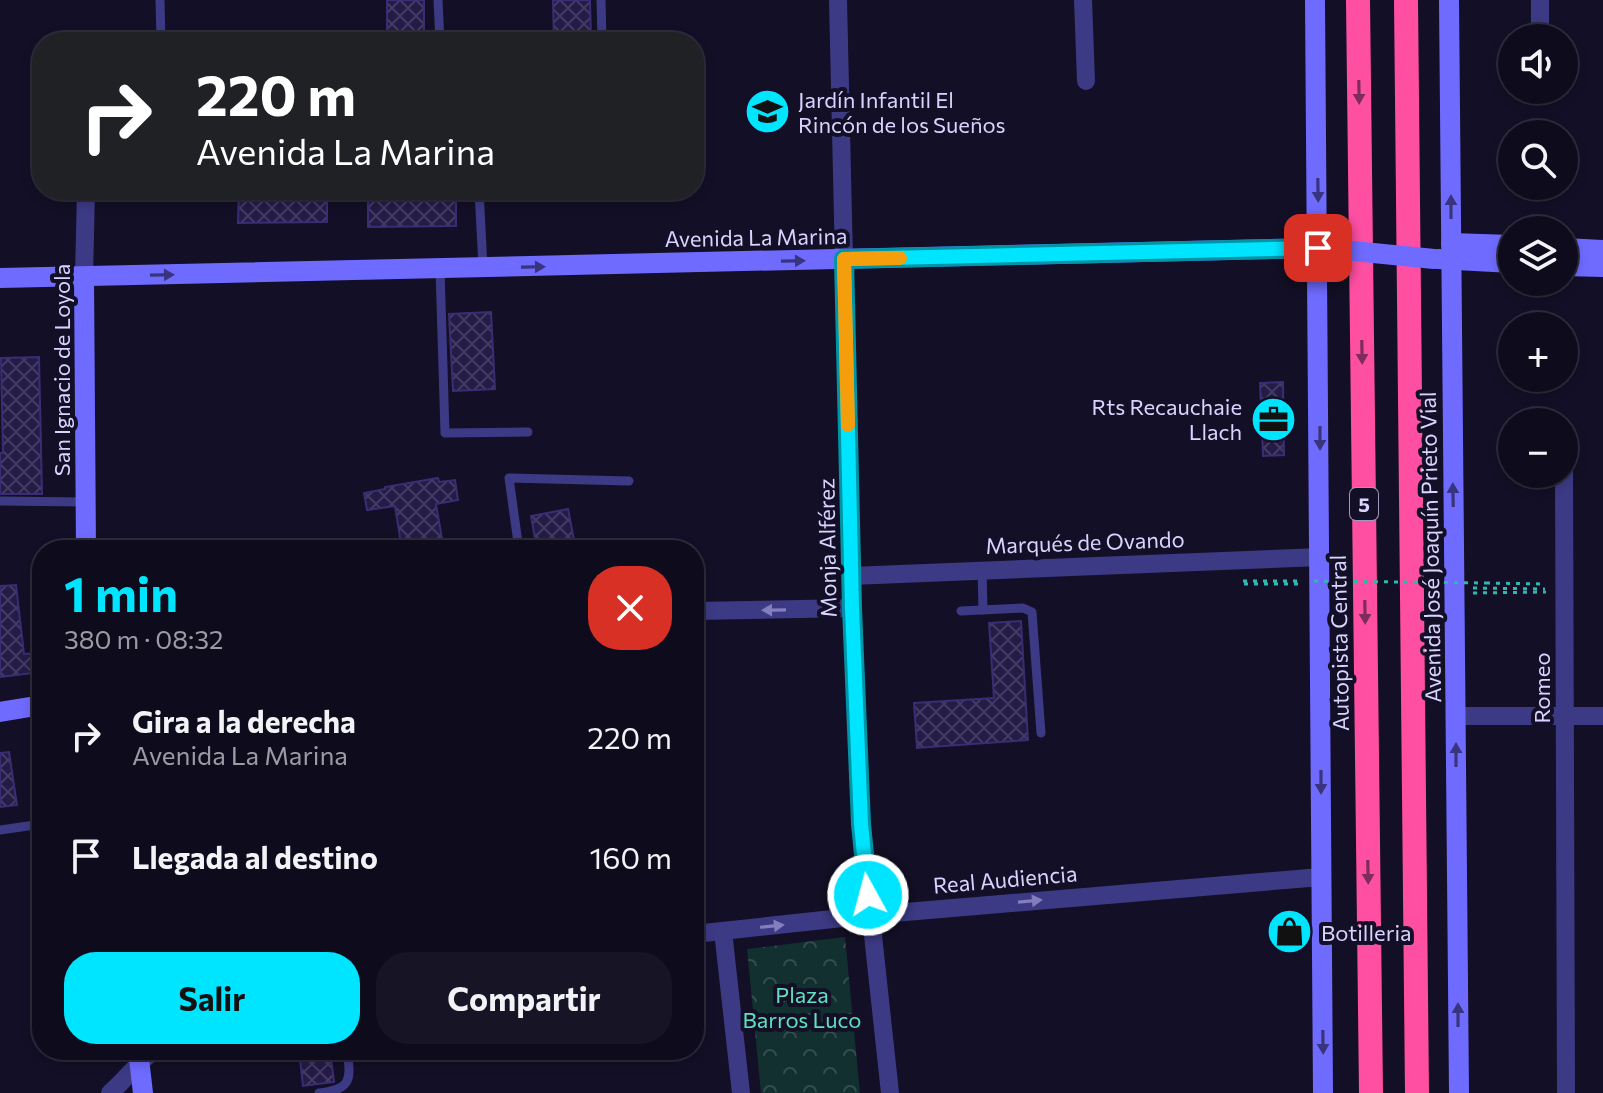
<!DOCTYPE html>
<html lang="es">
<meta charset="utf-8">
<style>
:root{--surface:#0e0b1c;--page:#171425;--text:#f1f3f6;--muted:#9b9ba3;--line:#2e2b3b;--accent:#00e5ff}
body{margin:0;font-family:Commissioner,sans-serif;background:var(--page);color:var(--text);height:100vh;display:flex;flex-direction:column;font-size:30px;white-space:nowrap}
*{box-sizing:border-box;margin:0}
p{font-size:26px;color:var(--muted)}
.icon{flex:none;width:44px;height:44px;fill:none;stroke:currentColor;stroke-width:2;stroke-linecap:round;stroke-linejoin:round}
.map{position:relative;flex:1;overflow:hidden}
.panel{position:absolute;left:32px;top:540px;width:672px;height:520px;display:flex;flex-direction:column;background:var(--surface);border-radius:32px;box-shadow:0 4px 12px #0003,0 0 0 2px var(--line)}
.panel>*{flex:none}
.guide{position:absolute;left:32px;top:32px;width:672px;height:168px;border-radius:32px;box-shadow:0 4px 12px #0003,0 0 0 2px var(--line);background:#202124;color:#fff;overflow:hidden}
.tools{position:absolute;left:1498px;top:24px;display:grid;gap:16px}
.tools a{display:grid;place-items:center;width:80px;height:80px;border-radius:50%;background:var(--surface);box-shadow:0 4px 12px #0003,0 0 0 2px var(--line);font-size:40px}
.pin{position:absolute;display:grid;place-items:center;width:68px;height:68px;color:#fff;margin:-34px;border-radius:16px;box-shadow:0 4px 12px #0006}
.me{position:absolute;width:88px;margin:-44px;rotate:353deg;stroke-linejoin:round;filter:drop-shadow(0 0 6px #0008)}
.turn{display:flex;align-items:center;gap:28px;height:168px;padding:0 32px;font-size:36px}
.turn .icon{width:104px;height:104px;stroke-width:2.5}
.turn b{display:block;font-size:56px;line-height:68px}
.round{display:grid;place-items:center;flex:none;width:84px;height:84px;border-radius:32px;background:var(--page)}
.head{display:flex;align-items:center;justify-content:space-between;height:136px;padding:0 32px}
h1{font-size:48px;font-weight:700;line-height:60px;color:var(--accent)}
.button{display:flex;gap:16px;margin-top:auto;padding:16px 32px}
.button a{flex:1;height:92px;border-radius:32px;background:var(--accent);color:#111;font-size:32px;font-weight:700;line-height:92px;text-align:center}
.button a+a{background:var(--page);color:var(--text)}
ul{padding:0;list-style:none}
li{display:flex;align-items:center;gap:24px;height:120px;padding:0 32px}
li div{flex:1}
li b{display:block;font-size:30px}
li em{font-style:normal}
.map>svg:first-child{display:block}
</style>
<div class="map">
<svg width="1603" height="1093" viewBox="0 0 1603 1093">
<defs>
<pattern id="park-crowns" width="20" height="18" patternUnits="userSpaceOnUse" patternTransform="scale(2)"><rect width="20" height="18" fill="#12302f"/><path d="M2 6a3 3 0 1 1 6 0M12 15a3 3 0 1 1 6 0" fill="none" stroke="#344d4e"/></pattern>
<pattern id="building-cross-hatch" width="8" height="8" patternUnits="userSpaceOnUse" patternTransform="scale(2)"><rect width="8" height="8" fill="#241b47"/><path d="M0 0l8 8M0 8l8-8" fill="none" stroke="#433b63"/></pattern>
</defs>
<rect width="100%" height="100%" fill="#130f26"/>
<path fill="url(#park-crowns)" d="M845,937L860,1093H761L747,949Z"/>
<g fill="url(#building-cross-hatch)" stroke="#3b2d73" stroke-width="2">
<rect x="387" y="0" width="37" height="42"/>
<path d="M553,0H590L591,42H554Z"/>
<path d="M239,190H327V222L238,223Z"/>
<path d="M368,194H456V226L368,227Z"/>
<path d="M491,312L495,389L453,391L449,314Z"/>
<path d="M39,357L42,494H0V453H3L1,358Z"/>
<path d="M1283,382L1284,455L1263,456L1260,383Z"/>
<path d="M438,478L439,482L455,480L458,500L436,504L444,550H402L395,506L367,510L364,493L385,489V487Z"/>
<path d="M568,509L576,550H537L531,516Z"/>
<path d="M16,585L24,654L39,653L42,672L0,677V586Z"/>
<path d="M1021,621L1028,740L917,748L914,703L994,698L989,623Z"/>
<path d="M9,752L17,805L0,807V753Z"/>
<path d="M1301,919L1303,944L1278,945L1277,921Z"/>
<path d="M299,1050H330L334,1082L303,1086Z"/>
</g>
<g fill="none" stroke-linecap="round" stroke-linejoin="round">
<g stroke="#2fb8b0" stroke-width="3" stroke-dasharray="4 6" stroke-linecap="butt">
<path d="M1486,583L1545,584"/>
<path d="M1298,584H1242V581H1299"/>
<path d="M1473,588L1545,589"/>
<path d="M1473,593L1546,592"/>
</g>
<g stroke="#3d3a85" stroke-width="9">
<path d="M160,0L161,42"/>
<path d="M438,0L440,42"/>
<path d="M601,0L602,42"/>
<path d="M479,190L483,267"/>
<path d="M440,269L445,433L528,432"/>
<path d="M0,501L85,502"/>
<path d="M519,550L509,478L629,481"/>
<path d="M982,570L983,610"/>
<path d="M961,611L1023,608L1032,612L1041,733"/>
<path d="M0,830L42,824"/>
<path d="M319,1093C352,1089 351,1080 347,1050"/>
</g>
<g stroke="#3d3a85" stroke-width="18">
<path d="M838,0L852,608L861,824L890,1093"/>
<path d="M1083,0L1086,81"/>
<path d="M1540,0V38"/>
<path d="M84,277L86,190"/>
<path d="M1564,466L1566,1093"/>
<path d="M851,576L1321,557"/>
<path d="M694,611L852,608"/>
<path d="M1456,716H1603"/>
<path d="M723,931L741,1093"/>
<path d="M694,934L870,915L1321,877"/>
<path d="M110,1093C126,1079 138,1062 155,1050"/>
</g>
<g stroke="#6f6bff" stroke-width="20">
<path d="M1315,0L1323,1093"/>
<path d="M1449,0L1459,1093"/>
<path d="M1451,243L1512,245"/>
<path d="M1564,248L1603,250"/>
<path d="M1438,259L1512,263"/>
<path d="M1564,266L1603,267"/>
<path d="M84,277L86,550"/>
<path d="M0,278L1318,248L1353,251"/>
<path d="M0,712L42,705"/>
<path d="M138,1050L143,1093"/>
</g>
<g stroke="#ff4fa3" stroke-width="24">
<path d="M1358,0L1371,1093"/>
<path d="M1406,0L1417,1093"/>
</g>
<path stroke="#2fb8b0" stroke-width="3" stroke-dasharray="4 6" stroke-linecap="butt" d="M1314,581L1486,583"/>
<path stroke="#6f6bff" stroke-width="20" d="M1353,251L1434,259"/>
</g>
<defs><path id="oneway-solid" d="M-6-.8H1V-3.2L6.5 0L1 3.2V.8H-6Z" transform="scale(2)"/></defs>
<g fill="#7d2c5e">
<use href="#oneway-solid" transform="translate(1359 92) rotate(89)"/>
<use href="#oneway-solid" transform="translate(1362 352) rotate(89)"/>
<use href="#oneway-solid" transform="translate(1365 612) rotate(89)"/>
<use href="#oneway-solid" transform="translate(1368 872) rotate(89)"/>
</g>
<g fill="#38347d">
<use href="#oneway-solid" transform="translate(1318 190) rotate(89)"/>
<use href="#oneway-solid" transform="translate(1451 207) rotate(-90)"/>
<use href="#oneway-solid" transform="translate(793 261) rotate(-1)"/>
<use href="#oneway-solid" transform="translate(533 267) rotate(-1)"/>
<use href="#oneway-solid" transform="translate(162 275) rotate(-1)"/>
<use href="#oneway-solid" transform="translate(1320 438) rotate(90)"/>
<use href="#oneway-solid" transform="translate(1453 495) rotate(-91)"/>
<use href="#oneway-solid" transform="translate(1456 755) rotate(-90)"/>
<use href="#oneway-solid" transform="translate(1321 782) rotate(90)"/>
<use href="#oneway-solid" transform="translate(1458 1015) rotate(-90)"/>
<use href="#oneway-solid" transform="translate(1323 1042) rotate(89)"/>
</g>
<g fill="#837fbc">
<use href="#oneway-solid" transform="translate(774 610) rotate(179)"/>
<use href="#oneway-solid" transform="translate(1030 901) rotate(-5)"/>
<use href="#oneway-solid" transform="translate(772 926) rotate(-6)"/>
</g>
<g fill="none" stroke-linecap="round" stroke-linejoin="round">
<defs>
<path id="route" d="M868,895L861,824L852,608L844,259L1318,248"/>
</defs>
<use href="#route" stroke="#0095a6" stroke-width="20"/>
<use href="#route" stroke="#00e5ff" stroke-width="14"/>
<path stroke="#f59e0b" stroke-width="14" d="M848,425L844,259L900,258"/>
</g>
<defs>
<symbol id="school-disc" viewBox="-11 -11 22 22"><circle r="9.5" fill="#00e5ff" stroke="#130f26"/><path d="M0-5L7-2L0 1L-7-2ZM-4 1L0 2.5L4 1V4Q0 6-4 4Z" fill="#111"/></symbol>
<symbol id="office-disc" viewBox="-11 -11 22 22"><circle r="9.5" fill="#00e5ff" stroke="#130f26"/><path d="M-6-3h4V-5.5h4V-3h4V5H-6ZM-1-4.5V-3h2v-1.5ZM-6 0V1H6V0Z" fill="#111"/></symbol>
<symbol id="shop-disc" viewBox="-11 -11 22 22"><circle r="9.5" fill="#00e5ff" stroke="#130f26"/><path d="M-5-2.5h2.3a2.7 3.5 0 0 1 5.4 0H5L5.5 6h-11ZM-1.5-2.5h3a1.5 2.3 0 0 0-3 0Z" fill="#111"/></symbol>
</defs>
<g fill-rule="evenodd">
<use href="#school-disc" x="742" y="86" width="51" height="51"/>
<use href="#office-disc" x="1248" y="394" width="51" height="51"/>
<use href="#shop-disc" x="1264" y="906" width="51" height="51"/>
</g>
<g text-anchor="middle" dominant-baseline="central" stroke-width="8" stroke-linejoin="round" paint-order="stroke">
<rect fill="#130f26" stroke="#9e99be" stroke-width="2" x="1350" y="488" width="28" height="32" rx="6"/>
<g font-size="20" font-weight="bold" fill="#d9d4ff">
<text x="1364" y="504">5</text>
</g>
<g font-size="22" fill="#d9d4ff" stroke="#130f26" text-anchor="start">
<text x="798" y="99">Jardín Infantil El<tspan x="798" dy="25">Rincón de los Sueños</tspan></text>
<text x="1242" y="406" text-anchor="end">Rts Recauchaie<tspan x="1242" dy="25">Llach</tspan></text>
<text x="1321" y="932">Botilleria</text>
</g>
<g font-size="22" fill="#d9d4ff" stroke="#130f26">
<text transform="translate(756 237) rotate(-1)">Avenida La Marina</text>
<text transform="translate(61 370) rotate(-90)">San Ignacio de Loyola</text>
<text transform="translate(1085 542) rotate(-2)">Marqués de Ovando</text>
<text transform="translate(1430 547) rotate(-91)">Avenida José Joaquín Prieto Vial</text>
<text transform="translate(827 548) rotate(-91)">Monja Alférez</text>
<text transform="translate(1339 643) rotate(-91)">Autopista Central</text>
<text transform="translate(1541 688) rotate(-90)">Romeo</text>
<text transform="translate(1005 879) rotate(-5)">Real Audiencia</text>
</g>
<g font-size="22" fill="#5fe0c0" stroke="#130f26">
<text x="802" y="994">Plaza<tspan x="802" dy="25">Barros Luco</tspan></text>
</g>
</g>
</svg>
<div class="tools">
<a><svg class="icon" aria-label="sound" viewBox="0 0 24 24"><path d="M4 9h4l5-4v14l-5-4H4zM17 9q2 3 0 6"/></svg></a>
<a><svg class="icon" aria-label="search" viewBox="0 0 24 24"><circle cx="10" cy="10" r="6"/><path d="M15 15l6 6"/></svg></a>
<a><svg class="icon" aria-label="layers" viewBox="0 0 24 24"><path d="M12 4l9 5-9 5-9-5zM3 14l9 5 9-5"/></svg></a>
<a>+</a>
<a>−</a>
</div>
<div class="pin" style="left:1318px;top:248px;background:#d93025"><svg class="icon" aria-label="arrive" viewBox="0 0 24 24"><path d="M6 21V4h12l-3 4 3 4H6"/></svg></div>
<svg class="me" style="left:868px;top:895px" viewBox="-20 -20 40 40"><circle r="17" fill="#00e5ff" stroke="#fff" stroke-width="3"/><path d="M0-11L8 9 0 5-8 9z" fill="#fff"/></svg>
<div class="guide">
<div class="turn"><svg class="icon" aria-label="right" viewBox="0 0 24 24"><path d="M7 20v-9h11M14 6l5 5-5 5"/></svg><div><b>220 m</b>Avenida La Marina</div></div>
</div>
<section class="panel">
<div class="head"><div><h1>1 min</h1><p>380 m · 08:32</p></div><a class="round" style="background:#d93025;color:#fff"><svg class="icon" aria-label="close" viewBox="0 0 24 24"><path d="M6 6l12 12M18 6L6 18"/></svg></a></div>
<ul>
<li><svg class="icon" aria-label="right" viewBox="0 0 24 24"><path d="M7 20v-9h11M14 6l5 5-5 5"/></svg><div><b>Gira a la derecha</b><p>Avenida La Marina</p></div><em>220 m</em></li>
<li><svg class="icon" aria-label="arrive" viewBox="0 0 24 24"><path d="M6 21V4h12l-3 4 3 4H6"/></svg><div><b>Llegada al destino</b></div><em>160 m</em></li>
</ul>
<div class="button"><a>Salir</a><a>Compartir</a></div>
</section>
</div>
